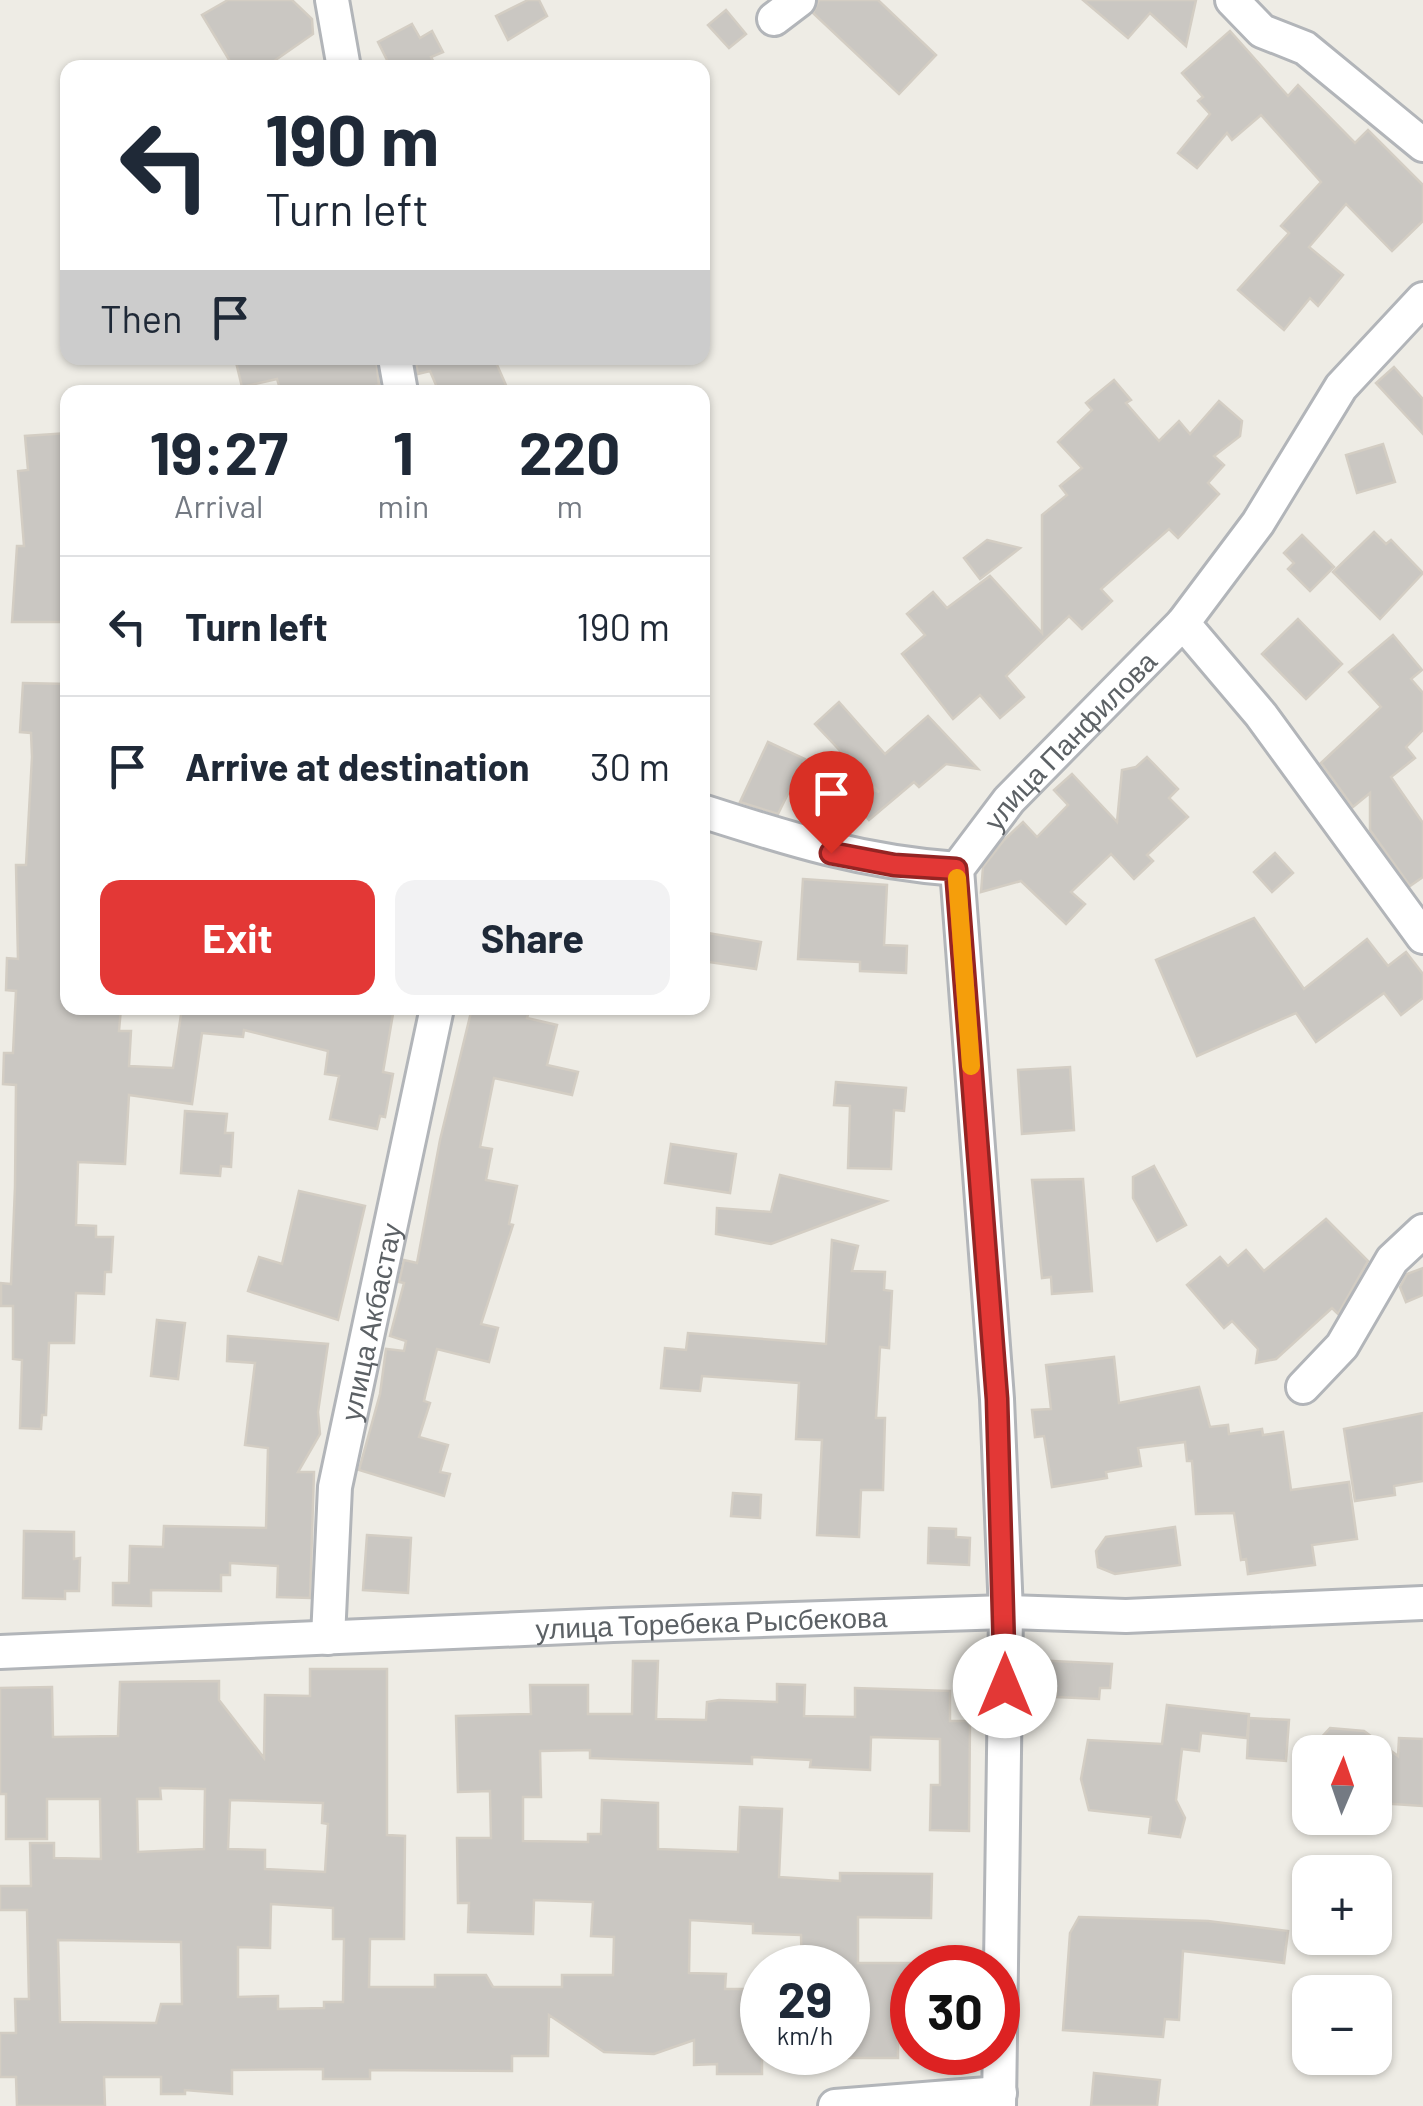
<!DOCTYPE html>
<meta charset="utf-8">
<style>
:root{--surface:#fff;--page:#f2f2f3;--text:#1f2937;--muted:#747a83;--line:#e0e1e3;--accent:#e33836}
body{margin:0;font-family:Barlow,sans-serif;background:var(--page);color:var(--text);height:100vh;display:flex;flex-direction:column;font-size:38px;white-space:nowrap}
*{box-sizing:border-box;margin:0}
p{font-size:32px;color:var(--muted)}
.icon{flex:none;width:55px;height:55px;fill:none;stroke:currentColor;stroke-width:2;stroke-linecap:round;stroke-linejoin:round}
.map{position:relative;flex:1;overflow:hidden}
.sheet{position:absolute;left:60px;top:385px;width:650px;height:630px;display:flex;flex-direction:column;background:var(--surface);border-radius:20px;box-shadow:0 2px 8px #0004}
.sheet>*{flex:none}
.top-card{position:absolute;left:60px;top:60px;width:650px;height:305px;border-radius:20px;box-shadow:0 2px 8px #0004;background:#fff;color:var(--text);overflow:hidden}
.needle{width:65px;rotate:2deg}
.buttons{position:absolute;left:1292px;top:1735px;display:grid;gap:20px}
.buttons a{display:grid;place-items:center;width:100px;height:100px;border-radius:20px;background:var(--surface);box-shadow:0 2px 8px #0004;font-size:50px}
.speed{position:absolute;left:740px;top:1945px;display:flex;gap:20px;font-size:50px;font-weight:700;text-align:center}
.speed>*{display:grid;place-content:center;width:130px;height:130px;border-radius:50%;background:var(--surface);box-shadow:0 2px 8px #0004;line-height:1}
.speed small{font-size:25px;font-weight:400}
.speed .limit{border:15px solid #d22;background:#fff;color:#111}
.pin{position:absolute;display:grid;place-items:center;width:85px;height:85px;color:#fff;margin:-102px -42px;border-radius:50% 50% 50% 0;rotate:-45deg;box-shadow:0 0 10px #0007}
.pin .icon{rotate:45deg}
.me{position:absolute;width:110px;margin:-55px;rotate:0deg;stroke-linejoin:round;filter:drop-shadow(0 0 8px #0008)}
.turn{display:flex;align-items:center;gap:35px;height:210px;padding:0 40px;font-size:45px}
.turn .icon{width:130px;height:130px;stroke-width:2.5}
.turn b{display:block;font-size:70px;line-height:85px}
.then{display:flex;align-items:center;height:95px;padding:0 40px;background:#0003;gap:20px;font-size:38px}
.eta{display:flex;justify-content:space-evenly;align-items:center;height:170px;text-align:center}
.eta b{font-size:60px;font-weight:700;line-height:70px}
.button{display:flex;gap:20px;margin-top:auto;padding:20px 40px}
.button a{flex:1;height:115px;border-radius:20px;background:var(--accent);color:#fff;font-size:40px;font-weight:700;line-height:115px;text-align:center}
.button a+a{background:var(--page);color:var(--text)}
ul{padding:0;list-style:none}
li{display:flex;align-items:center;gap:30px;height:140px;padding:0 40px;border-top:2px solid var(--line)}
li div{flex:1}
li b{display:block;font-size:38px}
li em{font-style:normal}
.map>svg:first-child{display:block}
</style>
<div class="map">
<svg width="1423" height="2106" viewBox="0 0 1423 2106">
<rect width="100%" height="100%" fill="#eeece5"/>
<g fill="#cac7c2" stroke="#d3cdc3" stroke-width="2.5" fill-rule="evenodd">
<path d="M228,0H292L312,19L313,34L264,68H234L202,15Z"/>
<path d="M528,0H539L547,16L508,40L496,16Z"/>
<path d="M819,0H878L936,55L899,94L813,13Z"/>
<path d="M1083,0H1196L1186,46L1150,13L1128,38Z"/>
<path d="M726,10L746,34L729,48L708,25Z"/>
<path d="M412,24L420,38L432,31L443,52L431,57L437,68H391L378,42Z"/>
<path d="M1230,31L1288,96L1298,85L1355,143L1368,130L1423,185V221L1392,251L1346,204L1309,247L1343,275L1318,306L1310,298L1284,330L1238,290L1289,233L1281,226L1321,182L1261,115L1232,140L1227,133L1197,168L1178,153L1210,114L1198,101L1203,97L1182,73Z"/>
<path d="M235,358H376L379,385L364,389L365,392H281L277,379L242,387Z"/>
<path d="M415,358H494L509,392H439L430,371L418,374Z"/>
<path d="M1394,367L1423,399V434L1376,383Z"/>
<path d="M1114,380L1131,400L1126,403L1159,441L1179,421L1190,434L1219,401L1242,421L1240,436L1214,456L1224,465L1208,483L1219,494L1178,538L1169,529L1101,589L1112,601L1082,629L1069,616L1006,676L1024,697L1000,718L980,695L953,719L902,654L925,635L907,614L933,592L947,608L990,576L1042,633V515L1067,495L1060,486L1082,468L1058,442L1092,410L1086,403Z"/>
<path d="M68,433V622H12L17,546H24L18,471L28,470L25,436Z"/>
<path d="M1383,444L1395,482L1357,493L1346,455Z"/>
<path d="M1374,532L1386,544L1391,540L1423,573L1380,619L1333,572Z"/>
<path d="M1302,535L1334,567L1310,591L1288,569L1294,563L1284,553Z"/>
<path d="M987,540L1020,548L980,579L964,558Z"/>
<path d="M1298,619L1342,664L1306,699L1262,654Z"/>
<path d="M1393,635L1422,670L1411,679L1423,693V730L1406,747L1415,758L1391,777L1423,823V877L1410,886L1370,830V793L1353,807L1321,763L1381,707L1349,672Z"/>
<path d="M23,683L68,684V1008H121L119,1031H131L129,1066L173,1068L182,1008L285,1012L286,1008H394L383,1072L393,1074L385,1117L380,1116L377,1129L330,1119L339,1076L325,1074L328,1051L244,1030L243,1037L202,1033L192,1104L129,1095L125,1164L78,1162L76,1225L96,1226V1237H113L111,1272H105L104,1294L76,1293L74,1343H49L46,1415H42L41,1429L20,1428L22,1360L13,1359V1306H1V1283L11,1284L15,1187L16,1085L3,1084L4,1053H13L16,991L6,990L7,958L18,959L16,865H26L32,757L31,733L20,732Z"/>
<path d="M839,702L885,754L928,716L978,769L946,764L919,787L914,782L869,820L825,768L879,792L815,724Z"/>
<path d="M768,742L805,759L778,814L740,802Z"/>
<path d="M1147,757L1178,789L1169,798L1188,817L1147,855L1153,861L1134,879L1111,854L1071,892L1085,904L1066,924L1021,881L981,892L983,867L1004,840L1023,822L1037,837L1068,805L1054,790L1072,774L1117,822L1122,770L1136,767Z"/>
<path d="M1275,853L1293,873L1272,892L1254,872Z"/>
<path d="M803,879L887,885L884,945L907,946L906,973L860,971V962L798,959Z"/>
<path d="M1254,918L1304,989L1367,939L1388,966L1406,952L1423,974V998L1401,1015L1384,993L1316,1042L1296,1013L1197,1056L1156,960Z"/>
<path d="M702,932L761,942L756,969L702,961Z"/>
<path d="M472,1008H530L527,1018L557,1025L547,1065L578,1072L572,1095L494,1078L480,1147L492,1149L486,1180L517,1186L509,1224L513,1225L481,1324L498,1328L489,1362L437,1349L426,1392L424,1401L430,1403L419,1437L448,1445L440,1472L450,1474L444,1496L359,1470L380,1394L386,1349L404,1351L406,1341L390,1336L404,1283L399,1282L404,1260L417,1263L440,1140Z"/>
<path d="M1070,1067L1074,1130L1022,1134L1018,1070Z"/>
<path d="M836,1082L906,1088L904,1111L894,1110L891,1169L848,1168L850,1106L834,1105Z"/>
<path d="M185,1111L227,1114L225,1133H233L231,1167L221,1166L220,1176L181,1173Z"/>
<path d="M671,1144L736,1154L730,1193L665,1183Z"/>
<path d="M1154,1166L1186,1225L1157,1241L1133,1198V1177Z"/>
<path d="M780,1175L886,1201L771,1244L716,1234L717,1208L771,1212Z"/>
<path d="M1083,1179L1092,1291L1052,1294L1051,1277L1042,1278L1032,1180Z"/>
<path d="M299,1191L365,1206L338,1320L248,1291L259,1257L282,1264Z"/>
<path d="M1326,1219L1368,1261L1338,1314L1332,1308L1276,1359L1256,1363L1258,1349L1232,1321L1224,1328L1187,1285L1220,1257L1228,1266L1246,1250L1264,1271Z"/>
<path d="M832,1240L858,1246L852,1271L885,1272L884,1290L892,1291L889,1348L880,1347L876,1418H885L883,1490H861L859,1537L817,1535L822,1440L796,1439L799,1383L702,1376L700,1391L661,1388L665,1348L686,1350L688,1333L826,1344Z"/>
<path d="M1423,1268V1295L1406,1302L1400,1287L1407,1274Z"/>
<path d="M157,1320L185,1323L178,1379L151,1376Z"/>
<path d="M228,1336L328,1344L318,1412L320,1434L298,1472H314L310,1598L277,1597L278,1566L230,1563V1575H221V1591L151,1590V1606L113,1605V1583H129L130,1546L163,1547L164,1526L266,1528L268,1448L245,1445L255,1363L227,1361Z"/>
<path d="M1114,1357L1119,1403L1199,1387L1210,1427L1228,1425L1229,1434L1262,1429L1263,1435L1283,1432L1291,1490L1349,1482L1357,1539L1312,1545L1315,1565L1248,1574L1246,1559L1241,1560L1234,1513L1196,1514L1192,1461H1187L1185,1442L1138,1448L1141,1466L1106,1472L1107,1478L1052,1487L1044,1436L1035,1437L1032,1410L1051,1409L1046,1365Z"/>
<path d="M1423,1413V1481L1394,1486L1395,1495L1355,1501L1344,1429Z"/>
<path d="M733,1493L761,1495L760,1518L731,1516Z"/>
<path d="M1175,1527L1180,1565L1115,1574L1098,1567L1096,1551L1106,1537Z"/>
<path d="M929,1528L956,1529V1537L970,1538L969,1565L928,1563Z"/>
<path d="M24,1531L74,1532V1559L80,1558L79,1591H65V1599L23,1598Z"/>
<path d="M367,1535L411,1538L408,1593L363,1590Z"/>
<path d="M1033,1660L1112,1664L1110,1688H1100L1099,1699L1056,1697L1057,1690L1032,1688Z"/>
<path d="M633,1661H658L656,1719L706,1720L707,1702L719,1700L777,1702V1684L805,1685L804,1716L855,1717V1688L950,1691V1721H970L969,1831L930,1830L931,1785H940V1739L871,1737L870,1770L810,1767L811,1760L752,1757V1764L590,1758V1750L540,1751L541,1797H523V1841L588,1842V1834H601L602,1800L658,1803V1849L738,1852L740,1807L782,1809L779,1877L840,1881V1873L932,1874L931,1918L858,1917V1963H912V2036H898V2058H848V1968H802L801,1935L753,1933V1924L690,1920L689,1973L726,1974L725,1989H762V2074H717V2064L694,2065V2040L654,2054L604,2052L549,2015L548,2056H512V2071L370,2070V2079H323V2069L232,2070V2094L185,2090V2094H161V2077H104L105,2106H17L16,2077H0V2033H16L15,1999H29L27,1910H0V1886H31L30,1843H54V1858L101,1859L100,1799H47V1839H6V1794H0V1688L52,1687L53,1737L118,1736L120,1682L219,1681V1700L264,1758L265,1695L310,1696V1669H387V1835L405,1836L404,1939H370L369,1987H435V1975H486L493,1987H562V1975H613L614,1937L591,1936L593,1902L534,1900L533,1934L468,1932L469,1903H458L457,1838H491L490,1791L458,1792L456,1716L531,1714L530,1685H588V1714H632ZM160,1788L205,1789L204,1849L138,1852L137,1799H161ZM230,1800L323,1803L322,1823L328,1824L325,1872L265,1869V1850L228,1849ZM271,1904L333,1908V1939H344L343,2002H324V2008L278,2009V1996L238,1997V1947L270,1948ZM58,1940L181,1942L182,2004H161L156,2023L60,2022Z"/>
<path d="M1167,1705L1249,1714L1247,1738L1201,1733L1199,1751L1182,1749L1176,1800L1185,1818L1180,1837L1149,1833L1151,1817L1089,1810L1081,1779L1088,1740L1162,1744Z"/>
<path d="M1249,1718L1289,1720L1286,1761L1247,1758Z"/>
<path d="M1330,1728L1364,1731L1398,1756L1399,1738L1423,1739V1806L1379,1803L1382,1752H1308Z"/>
<path d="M1079,1917L1208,1921L1288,1931L1284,1963L1183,1951L1179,2020L1165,2019L1163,2037L1063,2030L1070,1933Z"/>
<path d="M1094,2073L1160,2080L1157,2106H1091Z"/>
</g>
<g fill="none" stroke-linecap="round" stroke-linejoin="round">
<defs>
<g id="minor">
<path d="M332,0L344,68"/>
<path d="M1232,0L1262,31L1305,48L1423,145"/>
<path d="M774,19L799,0"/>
<path d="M395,358L401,392"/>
<path d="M1183,623L1261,715L1423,937"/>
<path d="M702,811C792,840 862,862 957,869"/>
<path d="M1303,1387L1342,1346L1392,1260L1423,1231"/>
<path id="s1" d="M328,1638L335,1487L437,1008"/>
<path id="s2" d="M0,1652L613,1625L1006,1612L1126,1616L1423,1603"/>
<path d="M835,2106L1000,2093"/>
<path id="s3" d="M999,2106L1006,1612L997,1399L957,869L1009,800L1183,623L1258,523L1341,387L1423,299"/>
</g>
</defs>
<use href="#minor" stroke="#b2b5b9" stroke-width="38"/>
<use href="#minor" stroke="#fff" stroke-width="32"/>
</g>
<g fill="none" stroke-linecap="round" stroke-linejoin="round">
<defs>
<path id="route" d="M831,853L894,865L956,869L997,1399L1005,1686"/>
</defs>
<use href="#route" stroke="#942423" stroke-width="25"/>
<use href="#route" stroke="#e33836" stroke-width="18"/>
<path stroke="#f59e0b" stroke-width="18" d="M957,878L971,1066"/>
</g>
<g text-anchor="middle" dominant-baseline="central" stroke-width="9" stroke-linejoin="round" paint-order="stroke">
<g font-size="28" fill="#5c6165" stroke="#fff">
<text stroke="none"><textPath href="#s3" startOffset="1410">улица Панфилова</textPath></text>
<text stroke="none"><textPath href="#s1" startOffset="320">улица Акбастау</textPath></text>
<text stroke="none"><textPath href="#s2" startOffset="712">улица Торебека Рысбекова</textPath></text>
</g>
</g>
</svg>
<div class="buttons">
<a><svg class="needle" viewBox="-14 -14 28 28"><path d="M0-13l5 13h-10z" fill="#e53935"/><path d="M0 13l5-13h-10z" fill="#747a83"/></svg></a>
<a>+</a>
<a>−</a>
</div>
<div class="speed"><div>29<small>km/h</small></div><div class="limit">30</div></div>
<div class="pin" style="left:831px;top:853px;background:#d93025"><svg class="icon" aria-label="arrive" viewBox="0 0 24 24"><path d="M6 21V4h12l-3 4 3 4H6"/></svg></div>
<svg class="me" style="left:1005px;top:1686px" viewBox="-20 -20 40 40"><circle r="19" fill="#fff"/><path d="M0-13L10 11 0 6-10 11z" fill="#e33836"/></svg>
<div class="top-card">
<div class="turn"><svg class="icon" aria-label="left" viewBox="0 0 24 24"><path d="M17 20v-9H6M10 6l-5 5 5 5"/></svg><div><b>190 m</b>Turn left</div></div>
<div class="then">Then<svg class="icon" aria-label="arrive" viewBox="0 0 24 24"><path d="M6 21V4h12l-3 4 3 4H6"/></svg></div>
</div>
<section class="sheet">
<div class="eta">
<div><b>19:27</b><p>Arrival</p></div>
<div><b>1</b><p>min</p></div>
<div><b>220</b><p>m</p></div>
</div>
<ul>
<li><svg class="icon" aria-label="left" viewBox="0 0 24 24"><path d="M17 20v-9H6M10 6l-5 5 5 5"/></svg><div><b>Turn left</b></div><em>190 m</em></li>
<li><svg class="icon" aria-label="arrive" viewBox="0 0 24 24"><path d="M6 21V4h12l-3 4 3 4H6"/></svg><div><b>Arrive at destination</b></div><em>30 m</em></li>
</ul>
<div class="button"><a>Exit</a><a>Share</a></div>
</section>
</div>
